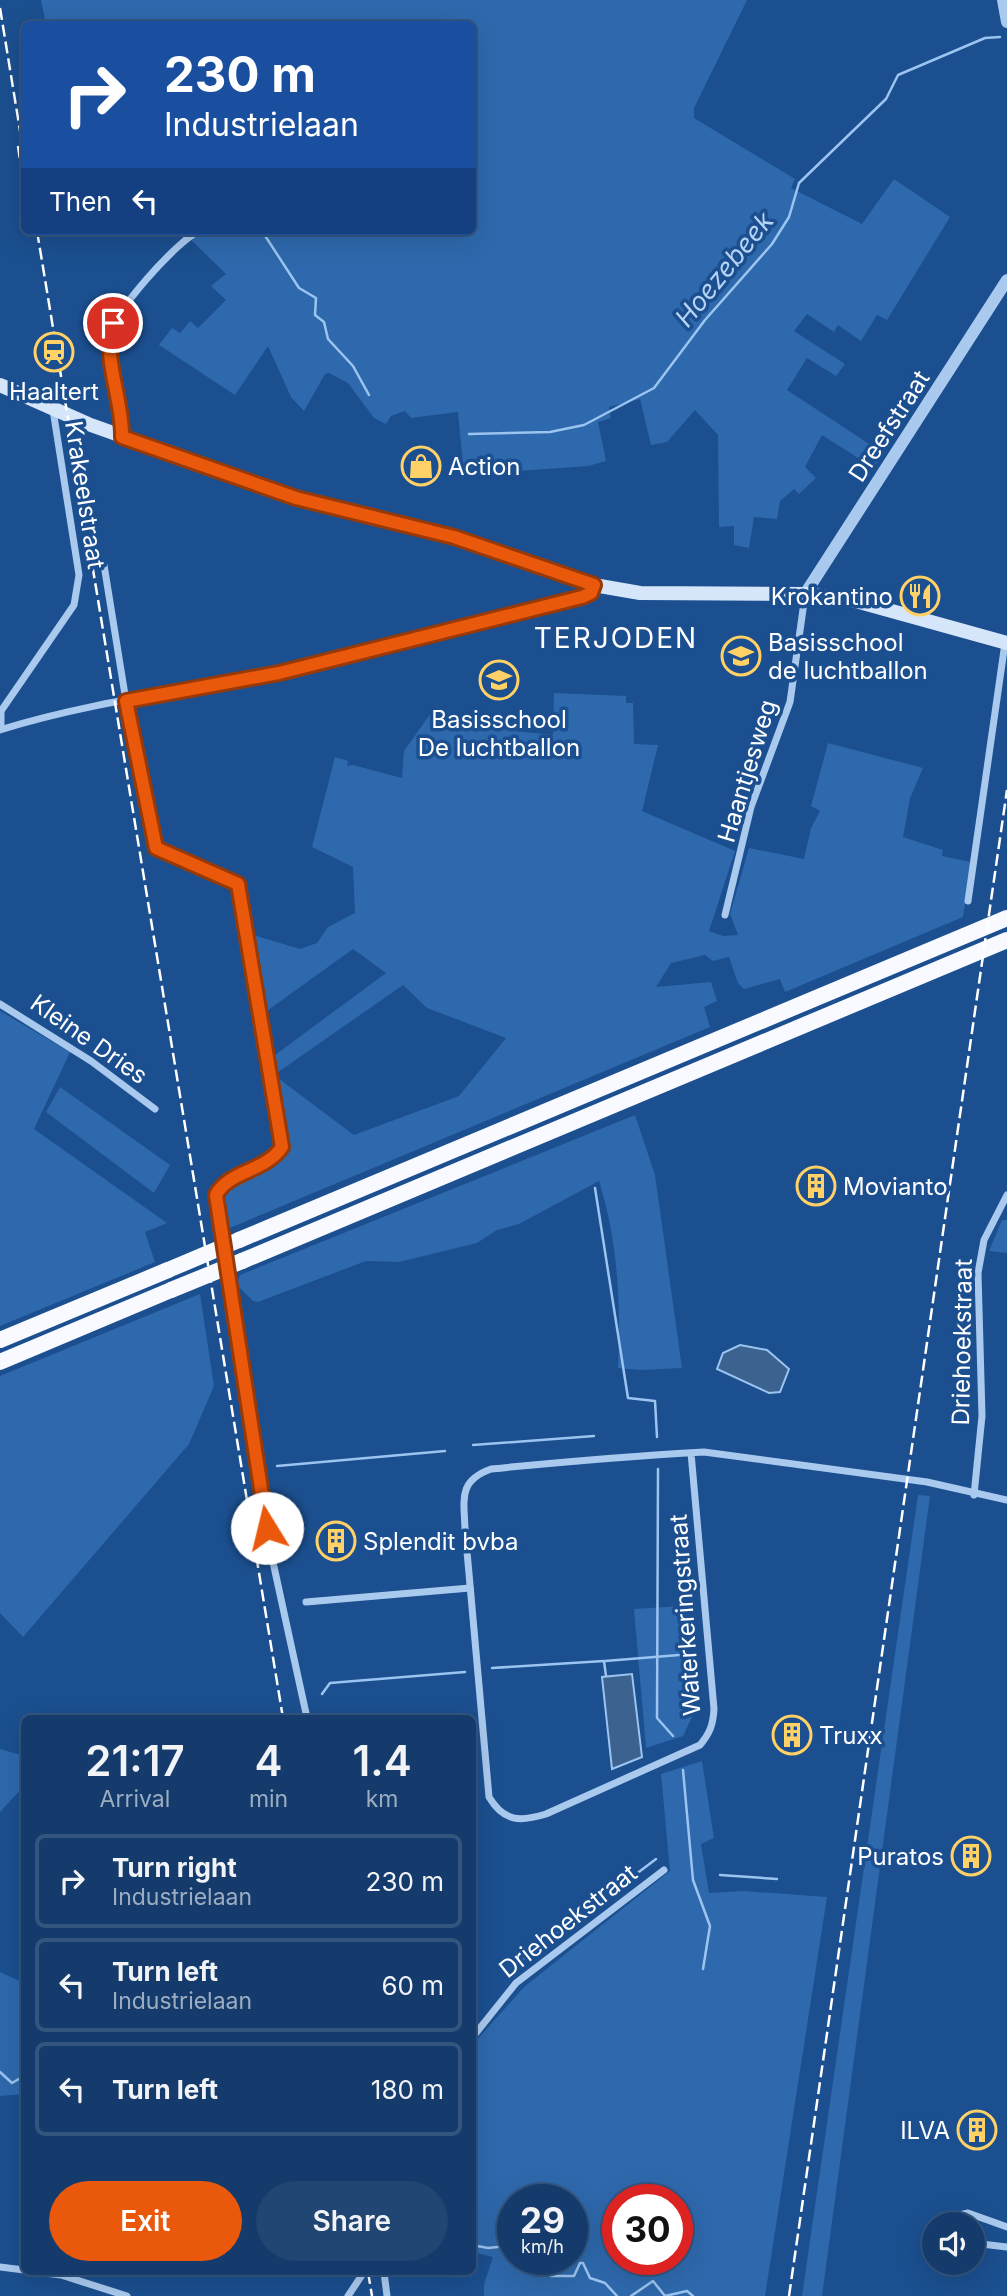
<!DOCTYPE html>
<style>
:root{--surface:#143b6b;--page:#214673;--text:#f1f3f6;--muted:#9dadc1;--line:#33557e;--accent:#ea580c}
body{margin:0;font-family:Inter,sans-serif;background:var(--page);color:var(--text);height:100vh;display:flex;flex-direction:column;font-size:26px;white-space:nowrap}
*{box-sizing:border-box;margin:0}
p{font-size:23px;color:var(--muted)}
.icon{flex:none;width:38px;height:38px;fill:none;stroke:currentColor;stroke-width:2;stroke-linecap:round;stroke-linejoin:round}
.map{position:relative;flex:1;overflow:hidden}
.drawer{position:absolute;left:21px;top:1715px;width:455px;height:560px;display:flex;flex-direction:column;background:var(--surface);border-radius:10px;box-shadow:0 7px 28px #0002,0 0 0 2px var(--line)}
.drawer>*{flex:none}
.top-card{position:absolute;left:21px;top:21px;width:455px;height:214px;border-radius:10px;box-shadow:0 7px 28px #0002,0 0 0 2px var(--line);background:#1a4fa0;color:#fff;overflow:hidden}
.tools{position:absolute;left:922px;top:2212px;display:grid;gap:14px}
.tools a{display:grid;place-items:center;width:63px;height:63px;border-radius:50%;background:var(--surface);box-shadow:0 7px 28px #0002,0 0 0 2px var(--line);font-size:35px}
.speed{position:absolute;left:497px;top:2184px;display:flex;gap:14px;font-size:35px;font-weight:700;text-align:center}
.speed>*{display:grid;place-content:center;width:91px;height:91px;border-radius:50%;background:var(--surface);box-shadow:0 7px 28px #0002,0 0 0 2px var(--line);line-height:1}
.speed small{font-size:18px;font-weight:400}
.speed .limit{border:10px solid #d22;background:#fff;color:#111}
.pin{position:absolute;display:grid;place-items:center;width:60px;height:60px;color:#fff;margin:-30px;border:4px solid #fff;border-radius:50%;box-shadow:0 2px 7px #0007}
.me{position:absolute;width:77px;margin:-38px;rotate:351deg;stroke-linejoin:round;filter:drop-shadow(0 0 5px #0008)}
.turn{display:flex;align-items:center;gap:24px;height:147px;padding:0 28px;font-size:32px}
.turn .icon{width:91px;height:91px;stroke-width:2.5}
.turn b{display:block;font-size:49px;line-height:60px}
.then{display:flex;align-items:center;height:66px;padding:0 28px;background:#0003;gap:14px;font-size:26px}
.eta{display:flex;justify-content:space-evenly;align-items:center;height:119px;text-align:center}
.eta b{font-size:42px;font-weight:600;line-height:49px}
.action{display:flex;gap:14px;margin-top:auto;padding:14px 28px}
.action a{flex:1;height:80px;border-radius:42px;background:var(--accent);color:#fff;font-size:28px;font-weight:600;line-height:80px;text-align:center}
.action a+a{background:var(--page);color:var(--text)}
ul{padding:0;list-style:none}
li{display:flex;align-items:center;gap:21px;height:94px;margin:0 14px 10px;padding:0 14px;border:4px solid var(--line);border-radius:10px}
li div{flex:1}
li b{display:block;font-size:26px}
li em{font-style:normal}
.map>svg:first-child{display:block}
</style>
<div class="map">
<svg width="1007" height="2296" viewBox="0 0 1007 2296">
<rect width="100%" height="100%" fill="#1b4f8f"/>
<g fill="#2e69ad" fill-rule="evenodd">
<path d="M41,0H747L694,108V118L795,179L791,188L862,224L894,179L950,217L887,320L877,315L861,341L838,325L834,332L807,314L794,331L845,364L836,376L807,358L787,390L883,453L874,468L822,435L805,467L816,478L799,494L794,489L780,501L777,519L754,517L749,548L734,545V526L719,527L718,435L695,410L667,442L651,445L640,399L609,407L611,418L598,422L606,461L588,466L464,475L458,412L411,418L405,411L391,416L386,424L374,418L348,383L329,373L325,374L304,411L291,397L268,346L235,395L159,345L172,328L180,333L190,321L198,328L226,300L211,286L226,274L189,238L204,231H472V24H46Z"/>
<path d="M554,693L626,696V703H633L634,744L658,745L642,811L735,851L709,931L723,936L738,935L730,914L749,848L804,859L811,828L820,811L811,806L828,743L923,768L910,798L903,837L943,850L942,856L971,862L963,917L785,992L780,979L744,989L738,983L729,957L713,961L705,955L671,963L656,987L711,982L717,1001L704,1007L710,1027L225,1230C208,1157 259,1192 287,1154L271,1058L386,973L353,949L264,1013L253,935L300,949L317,943L328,927L355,913L353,867L312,847L335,757L348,761L347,766L353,765L402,778L404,751L436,706L479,727L553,735ZM403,985L427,1008L506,1038L459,1096L354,1135L274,1075Z"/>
<path d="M0,1011L70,1052L34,1129L167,1223L145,1232L155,1262L0,1326Z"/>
<path d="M60,1087L170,1165L154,1193L46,1112Z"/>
<path d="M635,1115L655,1175L682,1368L640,1370L618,1368C621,1304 618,1242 599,1181L519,1224L497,1230L477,1243L399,1262L366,1261L258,1302L253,1301L237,1285L240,1275Z"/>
<path d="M1002,1220H1007V1253L989,1251Z"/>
<path d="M200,1294L214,1386L189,1444L23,1637L0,1613V1376Z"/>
<path d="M918,1495L930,1496L822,2296H802Z"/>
<path d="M682,1606L693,1715L683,1736L646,1748L634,1609Z"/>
<path d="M0,1749L24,1756V1786L0,1812Z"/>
<path d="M702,1761L714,1838L701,1844L709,1893L744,1891L827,1897L765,2296H484V2284L493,2257L473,2252V2044L524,1987L670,1871L661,1774ZM513,2200H572V2259H513ZM618,2200H677V2259H618Z"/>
<path d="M0,1972L24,1983V2094L0,2096Z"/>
</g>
<g fill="#3c6290" stroke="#9cc4f0" stroke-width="2">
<path d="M740,1345L767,1350L789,1369L780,1392L769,1393L717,1369L723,1353Z"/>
<path d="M632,1674L642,1757L612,1769L602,1677Z"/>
</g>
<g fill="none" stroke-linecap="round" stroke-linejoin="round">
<g stroke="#9cc4f0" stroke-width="2.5">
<path d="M262,231L299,288L316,298L315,315L324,322L328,339L353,366L369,395"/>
<path d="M469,434L550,432L584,425L654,388L705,320L772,244L789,217L799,183L886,99L898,75L985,38L1000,37"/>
<path d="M595,1188L628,1398L655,1401L657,1437"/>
<path d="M473,1445L594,1436"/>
<path d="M277,1466L445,1451"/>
<path d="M658,1469L657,1718L673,1736"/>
<path d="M605,1661L679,1655"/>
<path d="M492,1668L604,1661L606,1676"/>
<path d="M322,1694L330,1683L465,1672"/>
<path d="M683,1770L693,1880L710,1926L703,1969"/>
<path d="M720,1875L777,1879"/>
<path d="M512,1968L656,1859"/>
<path d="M0,2072L12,2083L24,2076"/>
<path d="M472,2245L488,2248L507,2246L513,2258"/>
<path d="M514,2259H528"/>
<path d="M545,2259L540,2270L551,2276H574L580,2263H583L590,2278L605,2283L617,2296"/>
<path d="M631,2296L653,2281L665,2296L687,2291L693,2296"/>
</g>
<g stroke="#a9c9ee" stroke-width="7">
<path d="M122,435C124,402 108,370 109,338C110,315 178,240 199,231"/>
<path d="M104,565L126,701L156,848L238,884L283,1147C265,1172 228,1171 216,1195L271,1553L307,1718"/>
<path d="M1,729V711L74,605L79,575L53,410"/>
<path d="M0,730C89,702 185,691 276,673C379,653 481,623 582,597L591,593L594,585"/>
<path d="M968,901L1005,643"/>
<path d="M725,915L751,807L790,702L805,595"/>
<path d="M0,1004L91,1061L155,1109"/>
<path d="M691,1453L714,1709C713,1725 710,1733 700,1745L546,1814C520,1822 504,1822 489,1797L465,1529C464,1499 458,1481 491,1469C562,1462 633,1456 704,1452L927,1482L1007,1500"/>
<path d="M974,1495L982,1416L978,1273L984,1240L1007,1195"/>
<path d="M306,1602L470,1588"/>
<path d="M472,2038L516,1983L664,1870"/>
<path d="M948,2224L951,2217L968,2213L1007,2227"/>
<path d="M973,2243L1007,2247"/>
<path d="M472,2256H474"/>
<path d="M0,2267L24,2270"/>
<path d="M36,2272L61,2275L127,2296"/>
<path d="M384,2272L387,2296"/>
<path d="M348,2296L364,2272"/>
</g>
<g stroke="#a9c9ee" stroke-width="12">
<path d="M1003,0L1007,22"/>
<path d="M805,594L1007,280"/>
</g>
<path stroke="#d6e6fa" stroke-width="14" d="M0,385L88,424L296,498L454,537L594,585L640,593L805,594L852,600L1007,643"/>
<g stroke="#f8faff" stroke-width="16">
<path d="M239,1240L1007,918"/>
<path d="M242,1261L1007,940"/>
<path d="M0,1340L168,1270"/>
<path d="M0,1362L171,1290"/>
</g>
<g stroke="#fff" stroke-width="2.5" stroke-dasharray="12 5" stroke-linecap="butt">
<path d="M0,8L24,155"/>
<path d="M18,146L24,188"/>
<path d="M37,231L283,1718"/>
<path d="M368,2272L372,2296"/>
<path d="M789,2296L1007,790"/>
</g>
<g stroke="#f8faff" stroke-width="16">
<path d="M168,1270L239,1240"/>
<path d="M171,1290L242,1261"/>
</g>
</g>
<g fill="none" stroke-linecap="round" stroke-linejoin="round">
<defs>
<path id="route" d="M113,323C102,358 123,400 122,437L296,498L454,537L594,585L591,593L582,597L279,673L126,701L156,848L238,884L282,1147C265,1172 228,1171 216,1195L267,1528"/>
</defs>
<use href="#route" stroke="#983908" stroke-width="18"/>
<use href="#route" stroke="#ea580c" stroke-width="12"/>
</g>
<defs>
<symbol id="station-ring" viewBox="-11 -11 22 22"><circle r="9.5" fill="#1b4f8f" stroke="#ffd166" stroke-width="1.5"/><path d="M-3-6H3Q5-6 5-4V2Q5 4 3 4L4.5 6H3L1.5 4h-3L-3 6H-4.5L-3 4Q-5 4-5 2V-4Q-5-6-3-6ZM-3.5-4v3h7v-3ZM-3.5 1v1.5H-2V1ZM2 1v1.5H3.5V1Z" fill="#ffd166"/></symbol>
<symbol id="shop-ring" viewBox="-11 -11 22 22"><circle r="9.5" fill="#1b4f8f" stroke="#ffd166" stroke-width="1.5"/><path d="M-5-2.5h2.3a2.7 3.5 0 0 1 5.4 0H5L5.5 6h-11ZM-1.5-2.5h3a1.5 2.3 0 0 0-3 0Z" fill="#ffd166"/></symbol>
<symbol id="restaurant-ring" viewBox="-11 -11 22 22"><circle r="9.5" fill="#1b4f8f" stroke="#ffd166" stroke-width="1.5"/><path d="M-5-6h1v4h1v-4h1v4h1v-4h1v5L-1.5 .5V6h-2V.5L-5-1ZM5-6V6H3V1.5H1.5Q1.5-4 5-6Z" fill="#ffd166"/></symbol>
<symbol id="school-ring" viewBox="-11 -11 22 22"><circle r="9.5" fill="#1b4f8f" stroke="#ffd166" stroke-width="1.5"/><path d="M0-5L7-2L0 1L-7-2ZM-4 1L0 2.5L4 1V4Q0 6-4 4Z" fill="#ffd166"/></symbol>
<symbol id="building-ring" viewBox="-11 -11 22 22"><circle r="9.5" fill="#1b4f8f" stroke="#ffd166" stroke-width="1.5"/><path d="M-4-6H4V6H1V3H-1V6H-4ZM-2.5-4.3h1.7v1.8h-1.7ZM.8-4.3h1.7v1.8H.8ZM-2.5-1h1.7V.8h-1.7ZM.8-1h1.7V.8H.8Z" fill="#ffd166"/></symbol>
</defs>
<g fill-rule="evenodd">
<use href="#station-ring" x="32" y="330" width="44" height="44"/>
<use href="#shop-ring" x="399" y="444" width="44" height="44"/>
<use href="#restaurant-ring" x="898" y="574" width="44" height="44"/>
<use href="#school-ring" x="719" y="634" width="44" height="44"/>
<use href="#school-ring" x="477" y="658" width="44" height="44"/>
<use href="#building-ring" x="794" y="1164" width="44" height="44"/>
<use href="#building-ring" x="314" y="1519" width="44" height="44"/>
<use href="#building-ring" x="770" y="1713" width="44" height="44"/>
<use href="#building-ring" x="949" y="1834" width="44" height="44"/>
<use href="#building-ring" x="955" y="2108" width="44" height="44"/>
</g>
<g text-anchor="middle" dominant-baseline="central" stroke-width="7" stroke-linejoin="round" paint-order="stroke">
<g font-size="24" fill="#fff" stroke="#1b4f8f" text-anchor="start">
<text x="54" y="391" text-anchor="middle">Haaltert</text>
<text x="448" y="466">Action</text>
<text x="893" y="596" text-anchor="end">Krokantino</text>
<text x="768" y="642">Basisschool<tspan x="768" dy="28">de luchtballon</tspan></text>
<text x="499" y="719" text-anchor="middle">Basisschool<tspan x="499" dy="28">De luchtballon</tspan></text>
<text x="843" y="1186">Movianto</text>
<text x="363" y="1541">Splendit bvba</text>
<text x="819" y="1735">Truxx</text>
<text x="944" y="1856" text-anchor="end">Puratos</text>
<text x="950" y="2130" text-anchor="end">ILVA</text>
</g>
<g font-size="24" fill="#fff" stroke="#1b4f8f">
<text transform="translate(889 426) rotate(-57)">Dreefstraat</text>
<text transform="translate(85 495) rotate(81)">Krakeelstraat</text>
<text transform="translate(747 771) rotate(-73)">Haantjesweg</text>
<text transform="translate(89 1039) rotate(35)">Kleine Dries</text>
<text transform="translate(962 1342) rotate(-89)">Driehoekstraat</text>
<text transform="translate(685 1615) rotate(-94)">Waterkeringstraat</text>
<text transform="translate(568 1921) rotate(-38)">Driehoekstraat</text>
</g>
<g font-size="26" font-style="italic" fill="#b5d3f5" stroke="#1b4f8f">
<text transform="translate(724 269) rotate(-51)">Hoezebeek</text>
</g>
<g font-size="28" letter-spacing="2" fill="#fff" stroke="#1b4f8f">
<text x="616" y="638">TERJODEN</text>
</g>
</g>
</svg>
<div class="tools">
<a><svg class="icon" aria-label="sound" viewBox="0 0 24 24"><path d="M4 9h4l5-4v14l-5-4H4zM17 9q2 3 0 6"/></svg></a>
</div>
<div class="speed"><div>29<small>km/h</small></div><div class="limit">30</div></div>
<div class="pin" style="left:113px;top:323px;background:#d93025"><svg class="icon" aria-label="arrive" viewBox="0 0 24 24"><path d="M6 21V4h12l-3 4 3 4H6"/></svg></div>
<svg class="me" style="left:267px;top:1528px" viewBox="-20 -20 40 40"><circle r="19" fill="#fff"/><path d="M0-13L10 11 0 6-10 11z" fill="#ea580c"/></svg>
<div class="top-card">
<div class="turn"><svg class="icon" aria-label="right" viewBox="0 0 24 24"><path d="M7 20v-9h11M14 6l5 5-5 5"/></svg><div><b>230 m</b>Industrielaan</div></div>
<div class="then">Then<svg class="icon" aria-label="left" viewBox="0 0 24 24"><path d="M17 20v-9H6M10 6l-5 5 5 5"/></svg></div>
</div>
<section class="drawer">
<div class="eta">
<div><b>21:17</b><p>Arrival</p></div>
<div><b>4</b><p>min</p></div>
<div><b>1.4</b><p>km</p></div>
</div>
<ul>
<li><svg class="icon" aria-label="right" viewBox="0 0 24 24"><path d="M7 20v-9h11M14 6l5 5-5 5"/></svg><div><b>Turn right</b><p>Industrielaan</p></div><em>230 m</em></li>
<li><svg class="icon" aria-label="left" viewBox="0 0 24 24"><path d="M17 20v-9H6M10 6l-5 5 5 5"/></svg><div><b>Turn left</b><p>Industrielaan</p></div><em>60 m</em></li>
<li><svg class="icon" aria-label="left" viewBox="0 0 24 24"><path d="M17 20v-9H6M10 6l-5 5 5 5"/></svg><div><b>Turn left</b></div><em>180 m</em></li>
</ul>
<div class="action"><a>Exit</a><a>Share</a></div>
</section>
</div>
